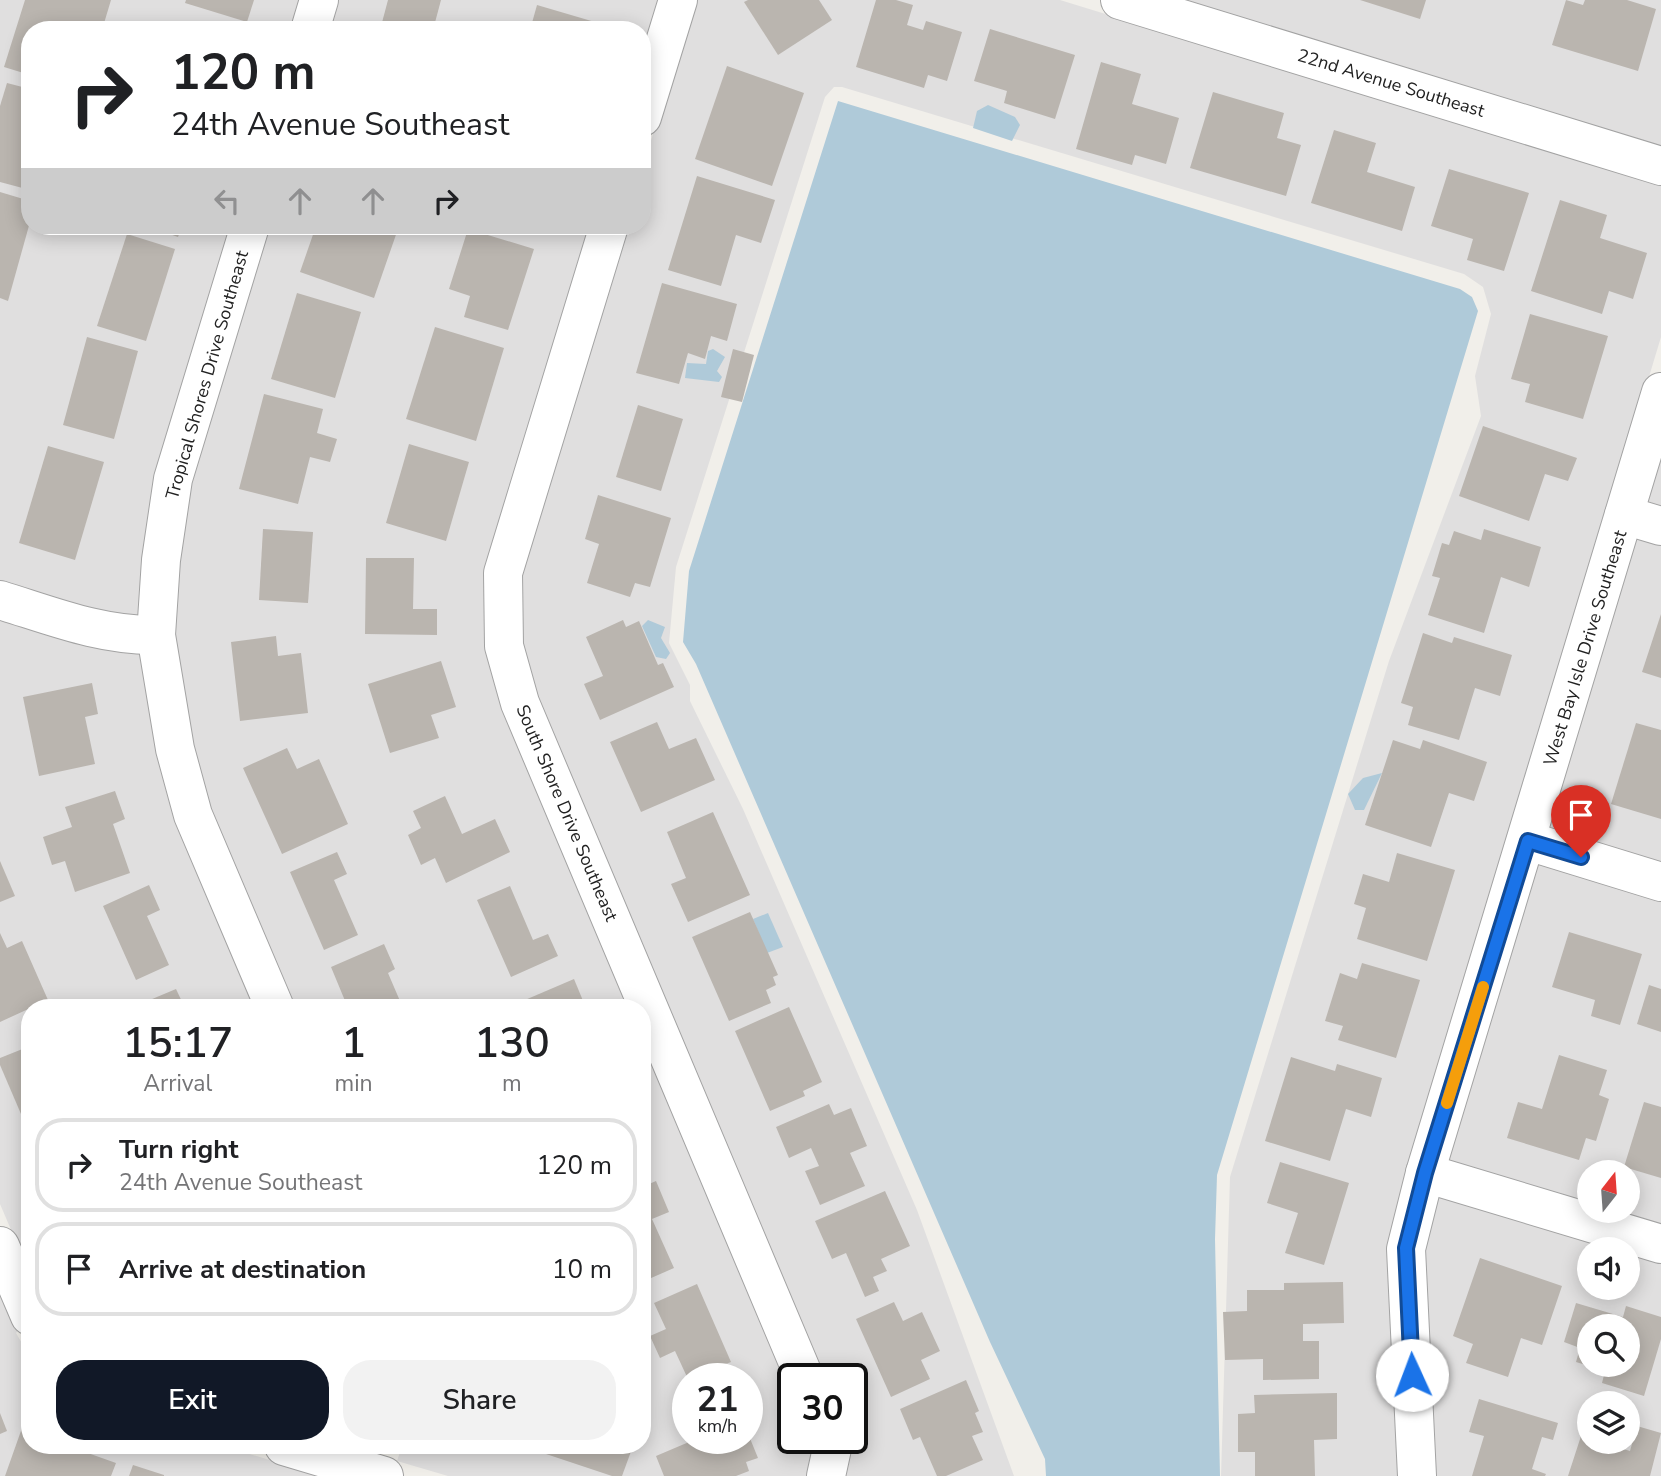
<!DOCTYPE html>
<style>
:root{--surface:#fff;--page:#f2f2f2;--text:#202124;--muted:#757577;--line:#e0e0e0;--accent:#111827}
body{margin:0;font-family:"Nunito Sans",sans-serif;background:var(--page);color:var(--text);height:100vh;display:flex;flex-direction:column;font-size:26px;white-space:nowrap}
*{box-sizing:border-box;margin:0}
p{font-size:23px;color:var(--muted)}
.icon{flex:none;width:38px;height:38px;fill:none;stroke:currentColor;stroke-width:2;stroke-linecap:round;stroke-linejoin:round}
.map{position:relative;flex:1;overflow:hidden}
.sheet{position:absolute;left:21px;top:999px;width:630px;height:455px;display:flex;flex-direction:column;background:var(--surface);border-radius:28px;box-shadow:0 4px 18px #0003}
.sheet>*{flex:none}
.banner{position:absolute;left:21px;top:21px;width:630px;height:214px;border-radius:28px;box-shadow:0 4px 18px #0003;background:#fff;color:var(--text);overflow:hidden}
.needle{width:46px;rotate:17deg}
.buttons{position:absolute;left:1577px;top:1160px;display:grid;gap:14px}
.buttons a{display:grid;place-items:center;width:63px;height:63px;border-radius:50%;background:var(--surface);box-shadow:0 4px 18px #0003;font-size:35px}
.speed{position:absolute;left:672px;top:1363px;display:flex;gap:14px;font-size:35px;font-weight:700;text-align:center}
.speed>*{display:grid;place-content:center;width:91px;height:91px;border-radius:50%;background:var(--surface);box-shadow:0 4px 18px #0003;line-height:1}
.speed small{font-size:18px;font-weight:400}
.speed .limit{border:4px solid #111;border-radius:10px;background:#fff;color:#111}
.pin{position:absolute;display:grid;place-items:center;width:60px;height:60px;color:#fff;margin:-72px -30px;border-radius:50% 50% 50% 0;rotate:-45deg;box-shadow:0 0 7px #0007}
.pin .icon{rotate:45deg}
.me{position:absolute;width:77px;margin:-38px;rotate:358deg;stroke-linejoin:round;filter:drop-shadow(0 0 5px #0008)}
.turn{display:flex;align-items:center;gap:24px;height:147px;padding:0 35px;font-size:32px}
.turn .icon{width:91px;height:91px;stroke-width:2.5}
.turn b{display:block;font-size:49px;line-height:60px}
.lanes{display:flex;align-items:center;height:66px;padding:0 35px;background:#0003;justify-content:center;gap:35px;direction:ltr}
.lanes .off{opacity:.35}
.eta{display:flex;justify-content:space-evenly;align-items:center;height:119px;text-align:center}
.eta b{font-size:42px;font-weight:600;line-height:49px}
.cta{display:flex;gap:14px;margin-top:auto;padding:14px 35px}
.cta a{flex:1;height:80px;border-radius:28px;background:var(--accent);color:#fff;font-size:28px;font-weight:600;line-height:80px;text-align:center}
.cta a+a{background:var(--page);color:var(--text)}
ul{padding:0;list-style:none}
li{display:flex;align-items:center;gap:21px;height:94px;margin:0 14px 10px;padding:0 21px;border:4px solid var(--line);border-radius:28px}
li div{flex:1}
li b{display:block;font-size:26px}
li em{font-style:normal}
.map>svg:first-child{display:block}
</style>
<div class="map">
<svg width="1661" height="1476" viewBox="0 0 1661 1476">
<rect width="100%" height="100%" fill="#f1efea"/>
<g fill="#e0dfdf" fill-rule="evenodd">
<path d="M0,0H301L292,30H30V226H233L141,618L98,612L0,581Z"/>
<path d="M334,0H661L642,63V30H325Z"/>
<path d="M694,0H1060L1661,185V337L1405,1185L1401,1476H1221L1230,1177L1389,661L1481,416L1475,376L1491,314L1483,287L1464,274L842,87H834L825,97L676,567L669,643L690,685V701L743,809L917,1210L1014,1476H842L847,1439L852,1438V1379H823L535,696L519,642V575L625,226H642V170Z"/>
<path d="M1180,0H1661V148Z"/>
<path d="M266,226H593L488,568L631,1008H293L207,808L191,743L172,634L188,482Z"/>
<path d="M1661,448V508L1645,503Z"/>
<path d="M1635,537L1661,545V863L1548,829Z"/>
<path d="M0,618L142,653L257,1008H30V1274L0,1204Z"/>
<path d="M1538,862L1661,900V1226L1612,1211H1628V1172H1589V1204L1445,1161Z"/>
<path d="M642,1035L793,1392V1438L812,1439L816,1447L811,1476H448L397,1461L402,1446H642ZM688,1379H747V1438H688Z"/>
<path d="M1436,1195L1617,1249L1589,1250V1288H1628V1253L1661,1263V1476H1433L1422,1250ZM1589,1326H1628V1365H1589ZM1589,1404H1628V1442H1589Z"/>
<path d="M0,1288L18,1331L16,1333L30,1357V1446H223L323,1476H0Z"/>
</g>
<g fill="#afcad9">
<path d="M838,101L1460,289L1472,297L1478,311L1217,1175L1215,1239L1220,1476H1046L1045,1459L990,1342L696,664L683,642L689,571Z"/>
<path d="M988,105L1015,117L1020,125L1012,141L973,128L977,111Z"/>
<path d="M713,349L725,357L717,371L722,377L719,382L685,378L687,363L706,364L708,351Z"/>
<path d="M648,620L665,627L661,638L670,653L666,659L656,657L642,626Z"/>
<path d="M1382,773L1364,810H1355L1348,794L1363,778Z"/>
<path d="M768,913L783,947L767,953L753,919Z"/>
</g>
<g fill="#bab5af" fill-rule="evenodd">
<path d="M25,0H111L102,30H30V75L4,67Z"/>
<path d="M186,0H254L247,22L185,3Z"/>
<path d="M388,0H441L433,30H380Z"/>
<path d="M748,0H819L832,20L778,55L744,2Z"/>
<path d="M876,0H896L913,5L907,25L923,30L926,21L962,32L947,81L928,75L924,88L856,67Z"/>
<path d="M1360,0H1426L1420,19Z"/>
<path d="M1566,0L1583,5L1585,0H1627L1656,9L1638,71L1552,45Z"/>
<path d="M537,5L605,25L603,30H530Z"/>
<path d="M192,23L212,29V30H189Z"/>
<path d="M990,29L1075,55L1055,119L1004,103L1007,91L974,81Z"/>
<path d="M1101,62L1141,74L1132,104L1179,118L1166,164L1135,155L1132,165L1076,149Z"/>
<path d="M727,66L804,93L772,186L695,159Z"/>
<path d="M7,83L30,89V190L0,182V106Z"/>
<path d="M1213,92L1284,113L1277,138L1301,145L1286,196L1190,168Z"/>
<path d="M1334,130L1376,143L1367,172L1415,187L1402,231L1311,203Z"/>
<path d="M1449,169L1529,193L1504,271L1467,260L1473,239L1431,226Z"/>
<path d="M697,176L775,200L761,243L736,235L721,286L668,270Z"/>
<path d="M0,192L30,201V222L8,301L0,298Z"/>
<path d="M1560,200L1607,215L1600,238L1647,253L1633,299L1609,291L1602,314L1531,291Z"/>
<path d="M147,226H182L178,237Z"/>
<path d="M316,226H399L374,298L300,272Z"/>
<path d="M468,229L534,249L508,330L464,317L470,296L449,289Z"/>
<path d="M127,234L175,249L146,341L97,326Z"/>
<path d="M662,283L737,304L727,341L711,336L705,359L688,353L679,384L636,373Z"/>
<path d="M297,293L361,312L335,398L271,379Z"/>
<path d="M1530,314L1608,336L1583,419L1525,402L1530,384L1511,379Z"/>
<path d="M435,327L504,348L476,441L406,419Z"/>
<path d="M87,337L138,351L114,439L63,425Z"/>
<path d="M733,349L754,355L742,402L721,397Z"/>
<path d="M264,394L323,409L317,433L337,439L330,462L310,457L298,504L239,489Z"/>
<path d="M638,405L683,419L661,491L616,477Z"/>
<path d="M1483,426L1577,458L1568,481L1545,474L1529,521L1459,496Z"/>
<path d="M409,444L469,462L446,541L386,523Z"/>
<path d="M48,446L104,462L75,560L19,543Z"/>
<path d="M598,495L671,518L650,587L635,583L630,597L587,583L599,544L585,539Z"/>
<path d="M263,529L313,532L308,603L259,600Z"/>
<path d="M1484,529L1541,547L1529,587L1501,577L1484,633L1428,615L1440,578L1432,576L1442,543L1449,545L1454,531L1481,540Z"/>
<path d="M366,558H414L413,609H437V635L365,634Z"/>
<path d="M1661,614V678L1642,672Z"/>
<path d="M623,620L626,627L639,621L658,665L663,663L674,687L600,720L584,684L603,676L586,637Z"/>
<path d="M1423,633L1452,643L1454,637L1512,655L1500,696L1475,688L1459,740L1408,725L1413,707L1401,703Z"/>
<path d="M276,636L278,656L301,653L308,713L240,721L231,642Z"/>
<path d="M441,661L456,707L431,715L439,738L390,753L368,684Z"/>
<path d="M92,683L98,714L85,717L95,764L39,776L23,697Z"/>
<path d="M657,722L669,749L696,738L715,780L641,812L610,742Z"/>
<path d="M1636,723L1661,730V819L1611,804Z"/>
<path d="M1393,740L1420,749L1423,740L1487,762L1474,801L1449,793L1431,847L1365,825Z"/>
<path d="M287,748L297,769L319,759L348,824L282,854L243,768Z"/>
<path d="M115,791L125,819L113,824L130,873L75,892L65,861L52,865L43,837L72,827L65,807Z"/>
<path d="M445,796L462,834L495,819L510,852L446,883L435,858L421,865L408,835L421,828L413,811Z"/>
<path d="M713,812L750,895L688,922L671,884L686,878L667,832Z"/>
<path d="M337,852L347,874L334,880L358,935L324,950L290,872Z"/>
<path d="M1397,853L1455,870L1427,961L1357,939L1366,908L1354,904L1363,874L1389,882Z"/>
<path d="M0,861L15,896L0,902Z"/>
<path d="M149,885L160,910L147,916L169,965L136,980L103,906Z"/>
<path d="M510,886L533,940L548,934L558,956L511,977L477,900Z"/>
<path d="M750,912L778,975L773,977L776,985L766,990L771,1003L729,1021L692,937Z"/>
<path d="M1569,932L1642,954L1620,1025L1591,1016L1595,1000L1552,987Z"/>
<path d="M0,933L7,948L22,941L48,1000L0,1022Z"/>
<path d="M384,944L395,969L388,973L403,1008H348L331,967Z"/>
<path d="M1362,963L1420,980L1396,1058L1338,1040L1343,1026L1325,1021L1340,973L1357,979Z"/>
<path d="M574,979L586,1008H506Z"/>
<path d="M1649,985L1661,989V1032L1637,1024Z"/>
<path d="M176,989L185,1008H147L145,1002Z"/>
<path d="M789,1007L822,1082L803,1091L805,1096L770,1111L735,1031Z"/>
<path d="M30,1046V1135L0,1065V1058Z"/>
<path d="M1559,1055L1607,1070L1599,1095L1609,1099L1596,1141L1586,1138L1579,1160L1507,1138L1518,1102L1542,1109Z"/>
<path d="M1291,1057L1335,1071L1337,1064L1382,1078L1371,1117L1346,1109L1330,1161L1265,1141Z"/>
<path d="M1644,1102L1661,1107V1178L1624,1167Z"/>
<path d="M829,1104L834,1115L851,1108L867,1146L850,1153L865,1186L820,1205L805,1171L819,1166L811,1148L789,1158L776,1127Z"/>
<path d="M642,1154L648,1168L642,1171Z"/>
<path d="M1280,1162L1349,1183L1324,1265L1285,1253L1298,1213L1267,1203Z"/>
<path d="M656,1181L669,1212L652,1219L674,1268L642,1282V1187Z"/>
<path d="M885,1191L910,1246L881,1259L887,1271L873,1277L879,1291L865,1297L846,1253L832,1259L815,1221Z"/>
<path d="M1480,1258L1562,1286L1542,1345L1521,1338L1508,1377L1466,1363L1473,1344L1453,1336Z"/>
<path d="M1343,1282L1344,1323L1303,1324V1341H1319V1379L1263,1380V1359L1225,1360L1223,1312L1247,1311V1290H1284V1283Z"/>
<path d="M697,1284L731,1362L688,1379L675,1351L660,1358L650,1336L666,1329L654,1303Z"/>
<path d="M894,1302L903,1321L922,1312L940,1351L921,1360L930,1379L891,1397L856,1319Z"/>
<path d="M1576,1303L1623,1317L1626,1306L1661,1317V1339L1644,1396L1602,1383L1605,1371L1576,1362L1580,1348L1564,1342ZM1589,1326H1628V1365H1589Z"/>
<path d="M966,1380L979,1411L975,1413L983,1432L972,1436L983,1460L946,1476H937L920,1437L913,1440L900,1409Z"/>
<path d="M747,1393L758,1419L747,1424Z"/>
<path d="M1337,1393V1439L1314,1440L1315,1476H1255V1452H1238V1414L1255,1413L1254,1395Z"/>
<path d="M1479,1399L1558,1423L1553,1440L1542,1437L1532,1469L1546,1474L1545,1476H1472L1484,1436L1469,1432Z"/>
<path d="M0,1413L7,1431L0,1434Z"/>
<path d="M688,1426V1438H747V1431L758,1458L746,1462L749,1471L736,1476H664L656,1456L689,1442L683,1428Z"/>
<path d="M1637,1426L1661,1433L1650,1476H1568L1581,1436L1589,1438V1442H1600L1630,1451Z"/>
<path d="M22,1428L30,1431V1446H68L116,1463L111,1476H5Z"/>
<path d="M536,1446H633L622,1476H612L534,1450Z"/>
<path d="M133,1465L164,1475V1476H129Z"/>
</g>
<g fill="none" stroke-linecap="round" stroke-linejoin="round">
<defs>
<g id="minor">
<path d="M1120,0L1661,166"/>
<path d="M310,30L319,0"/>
<path d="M642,117L678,0"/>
<path d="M250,226L173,479L161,560L156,635L175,749L193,815L275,1008"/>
<path d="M609,226L503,573L504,646L520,703L805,1379"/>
<path d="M1624,515L1661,526"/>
<path d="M0,600C52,616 101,636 156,635"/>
<path d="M1528,841L1661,882"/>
<path d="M1425,1173L1661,1244"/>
<path d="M0,1246L30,1316"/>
<path d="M284,1446L384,1476"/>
<path d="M826,1476L833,1444L830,1438"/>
<path d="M1417,1476L1406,1249L1425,1173L1661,392"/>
</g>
</defs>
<use href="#minor" stroke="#a3a3a3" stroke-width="40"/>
<use href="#minor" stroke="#fff" stroke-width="38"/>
</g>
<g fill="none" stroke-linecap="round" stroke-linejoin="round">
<defs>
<path id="route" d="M1412,1375L1406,1248L1425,1173L1528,841L1581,857"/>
</defs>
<use href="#route" stroke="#114b97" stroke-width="18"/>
<use href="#route" stroke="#1a73e8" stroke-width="12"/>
<path stroke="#f59e0b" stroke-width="12" d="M1447,1103L1483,987"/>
</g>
<g text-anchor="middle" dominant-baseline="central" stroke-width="5" stroke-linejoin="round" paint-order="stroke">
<g font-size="18" fill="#222" stroke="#fff">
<text transform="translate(1391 83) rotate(17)">22nd Avenue Southeast</text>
<text transform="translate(207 375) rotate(-74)">Tropical Shores Drive Southeast</text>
<text transform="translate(1585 648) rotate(-73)">West Bay Isle Drive Southeast</text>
<text transform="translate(567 813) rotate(67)">South Shore Drive Southeast</text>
</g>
</g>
</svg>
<div class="buttons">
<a><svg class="needle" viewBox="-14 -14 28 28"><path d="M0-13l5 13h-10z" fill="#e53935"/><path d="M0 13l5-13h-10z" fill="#757577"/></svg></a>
<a><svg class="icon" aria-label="sound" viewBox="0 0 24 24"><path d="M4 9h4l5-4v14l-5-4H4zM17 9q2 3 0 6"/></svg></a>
<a><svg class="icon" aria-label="search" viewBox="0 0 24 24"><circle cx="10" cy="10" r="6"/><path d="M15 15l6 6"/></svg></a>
<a><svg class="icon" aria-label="layers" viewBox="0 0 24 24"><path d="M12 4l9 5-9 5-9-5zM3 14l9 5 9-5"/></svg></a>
</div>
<div class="speed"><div>21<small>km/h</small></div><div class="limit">30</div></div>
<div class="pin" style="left:1581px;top:857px;background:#d93025"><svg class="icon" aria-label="arrive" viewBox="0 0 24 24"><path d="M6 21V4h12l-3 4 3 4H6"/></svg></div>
<svg class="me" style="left:1412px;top:1375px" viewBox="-20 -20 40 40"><circle r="19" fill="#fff"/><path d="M0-13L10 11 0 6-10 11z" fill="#1a73e8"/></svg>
<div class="banner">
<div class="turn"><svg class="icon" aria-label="right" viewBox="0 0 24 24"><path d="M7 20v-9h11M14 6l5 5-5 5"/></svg><div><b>120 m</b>24th Avenue Southeast</div></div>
<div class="lanes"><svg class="icon off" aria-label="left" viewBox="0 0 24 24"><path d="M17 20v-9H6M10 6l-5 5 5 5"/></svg><svg class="icon off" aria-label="ahead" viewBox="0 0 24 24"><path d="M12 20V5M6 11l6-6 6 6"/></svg><svg class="icon off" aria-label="ahead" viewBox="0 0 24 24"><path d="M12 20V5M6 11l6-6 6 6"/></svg><svg class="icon" aria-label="right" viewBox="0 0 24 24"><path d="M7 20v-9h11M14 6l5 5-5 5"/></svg></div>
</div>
<section class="sheet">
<div class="eta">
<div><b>15:17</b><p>Arrival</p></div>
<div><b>1</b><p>min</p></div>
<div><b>130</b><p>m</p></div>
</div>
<ul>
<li><svg class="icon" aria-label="right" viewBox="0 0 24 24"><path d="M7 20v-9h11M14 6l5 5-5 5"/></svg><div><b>Turn right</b><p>24th Avenue Southeast</p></div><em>120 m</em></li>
<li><svg class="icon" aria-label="arrive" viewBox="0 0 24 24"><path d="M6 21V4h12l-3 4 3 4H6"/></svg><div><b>Arrive at destination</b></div><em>10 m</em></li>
</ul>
<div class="cta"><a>Exit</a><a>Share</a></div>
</section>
</div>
